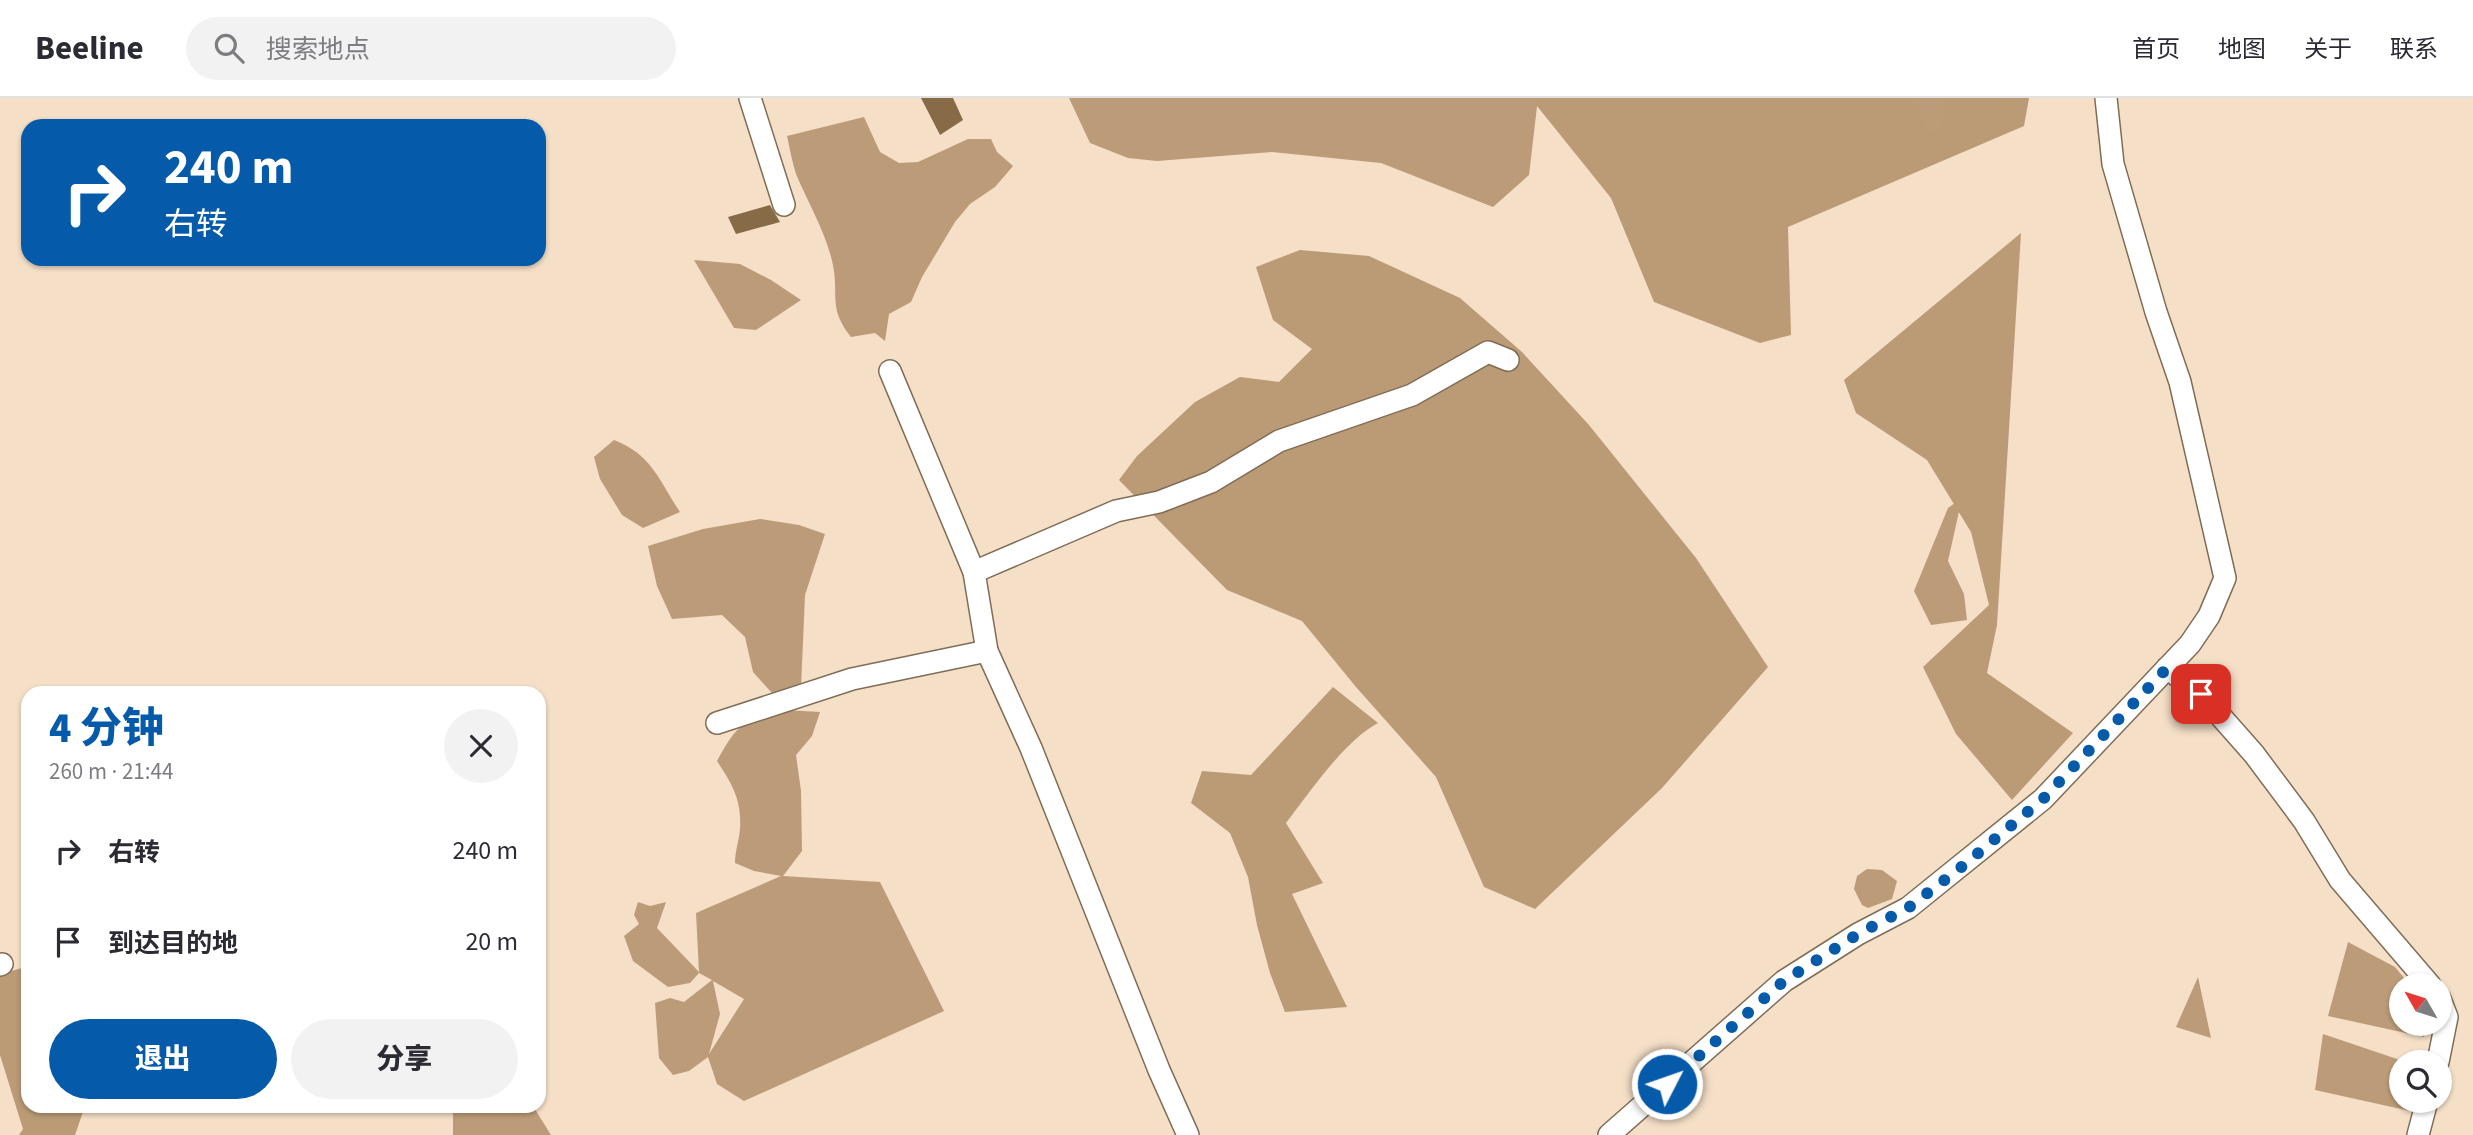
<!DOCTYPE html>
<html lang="zh">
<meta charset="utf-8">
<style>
:root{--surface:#fff;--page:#f2f2f3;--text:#2b2b33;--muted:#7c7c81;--line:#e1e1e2;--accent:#055ba9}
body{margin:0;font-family:"Source Sans 3","Noto Sans SC",sans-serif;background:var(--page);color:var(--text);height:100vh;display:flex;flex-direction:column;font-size:26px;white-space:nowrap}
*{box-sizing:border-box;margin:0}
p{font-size:23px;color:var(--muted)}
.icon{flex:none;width:38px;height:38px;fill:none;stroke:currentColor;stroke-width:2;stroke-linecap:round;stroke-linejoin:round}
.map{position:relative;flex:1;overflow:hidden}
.sheet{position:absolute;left:21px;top:588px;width:525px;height:427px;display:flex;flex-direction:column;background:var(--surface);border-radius:21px;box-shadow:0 2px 5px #0004}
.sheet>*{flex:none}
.hud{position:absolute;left:21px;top:21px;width:525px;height:147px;border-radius:21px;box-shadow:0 2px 5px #0004;background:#055ba9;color:#fff;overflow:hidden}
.needle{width:46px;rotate:309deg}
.buttons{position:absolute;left:2389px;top:875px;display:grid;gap:14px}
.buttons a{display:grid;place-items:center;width:63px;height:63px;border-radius:50%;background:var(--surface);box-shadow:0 2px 5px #0004;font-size:35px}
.pin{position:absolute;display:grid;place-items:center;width:60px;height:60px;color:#fff;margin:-30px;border-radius:14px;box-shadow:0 4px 10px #0006}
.me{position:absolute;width:77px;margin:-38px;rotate:49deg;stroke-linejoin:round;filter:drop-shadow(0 0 5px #0008)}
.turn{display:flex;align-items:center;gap:24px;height:147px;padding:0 28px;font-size:32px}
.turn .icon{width:91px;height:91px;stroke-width:2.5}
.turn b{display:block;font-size:49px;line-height:60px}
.round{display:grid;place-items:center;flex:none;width:74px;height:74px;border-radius:37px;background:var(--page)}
.head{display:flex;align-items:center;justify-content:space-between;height:119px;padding:0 28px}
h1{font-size:42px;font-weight:800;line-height:52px;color:var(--accent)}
.action{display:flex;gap:14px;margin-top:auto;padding:14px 28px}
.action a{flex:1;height:80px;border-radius:42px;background:var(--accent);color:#fff;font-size:28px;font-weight:800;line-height:80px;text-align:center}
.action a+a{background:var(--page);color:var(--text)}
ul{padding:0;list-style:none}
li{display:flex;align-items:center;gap:21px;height:91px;padding:0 28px}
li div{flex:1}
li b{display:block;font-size:26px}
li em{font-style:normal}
header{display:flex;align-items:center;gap:42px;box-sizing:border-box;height:98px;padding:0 35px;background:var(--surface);border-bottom:2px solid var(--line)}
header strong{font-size:33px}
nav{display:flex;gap:38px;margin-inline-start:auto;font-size:24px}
.search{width:490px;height:63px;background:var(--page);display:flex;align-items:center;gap:18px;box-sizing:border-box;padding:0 24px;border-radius:38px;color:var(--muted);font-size:26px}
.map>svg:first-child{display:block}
</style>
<header>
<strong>Beeline</strong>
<div class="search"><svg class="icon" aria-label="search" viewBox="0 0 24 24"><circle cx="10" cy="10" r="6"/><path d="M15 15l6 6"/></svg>搜索地点</div>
<nav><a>首页</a><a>地图</a><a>关于</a><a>联系</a></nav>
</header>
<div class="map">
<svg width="2473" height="1037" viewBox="0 0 2473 1037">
<rect width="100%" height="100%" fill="#f5dfc7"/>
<g fill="#ba9b76">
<path d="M1536,0H2029L2024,28L1788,129L1791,237L1760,245L1654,204L1611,100L1537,8Z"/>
<path d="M2021,135L1997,527L1987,575L2073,635L2012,702L1956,636L1923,569L1989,507L1971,434L1927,362L1856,315L1844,282Z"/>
<path d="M1300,152L1369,158L1460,200L1522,254L1589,327L1696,460L1768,569L1662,690L1535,811L1484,789L1436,679L1356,589L1302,523L1227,492L1119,382L1137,358L1195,304L1240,279L1279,284L1312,251L1273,222L1256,169Z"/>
<path d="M1333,589L1378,625C1344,643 1310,694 1286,725L1323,785L1292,796L1347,909L1285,914L1270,875L1257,827L1248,779L1230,735L1191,705L1202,673L1251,677Z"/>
<path d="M26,869L28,1008H85L75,1037H19L23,1031L0,957V876Z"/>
</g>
<g fill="#bc9c78" fill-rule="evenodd">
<path d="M1069,0H1538L1529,77L1493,109L1381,65L1272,54L1157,63L1128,60L1090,45Z"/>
<path d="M1907,0H1945L1941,28L1928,37L1922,16Z"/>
<path d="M864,19L880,54L899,65L918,64L968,41H991L997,54L1013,68L995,89L970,106L955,124L922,179L911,204L889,216L885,243L875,235L851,239C828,210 839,199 833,167C826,134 809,107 796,76C792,64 790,51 787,38Z"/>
<path d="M694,162L740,166L771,182L801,202L756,232L734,230Z"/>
<path d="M614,342C651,356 659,382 680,414L643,430L622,417L600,381L594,359Z"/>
<path d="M1962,400L1948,463L1964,496L1967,522L1931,527L1914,493L1948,410Z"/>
<path d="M760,421L799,427L825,436L805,497L801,590L772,595L753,574L745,539L722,517L672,521L657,488L648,448L703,431Z"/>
<path d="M785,612L820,614L812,638L796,657L801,693L802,753L783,778L880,784L944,913L744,1003L717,986L708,959L689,973L673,977L659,960L655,905L670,900L684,904L712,882L699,875L690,885L668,889L633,863L624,838L639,826L634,817L638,804L650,808L666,804L657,830L699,874L696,815L781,778L754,773L735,765C735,753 739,743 740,731C742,702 732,686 717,663C739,623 742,624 785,612ZM713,883L744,901L709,956L720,916Z"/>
<path d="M1867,771L1882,772L1897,783L1892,801L1868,810L1862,807L1854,791L1857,778Z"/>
<path d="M2348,844L2395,869L2410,887H2401V926H2426L2424,939L2328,918Z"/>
<path d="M2198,879L2211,940L2176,929Z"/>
<path d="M2323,936L2406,964H2401V1003H2412L2410,1013L2315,992Z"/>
<path d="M453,1008H533L551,1037H453Z"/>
</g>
<g fill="#876a46">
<path d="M921,0H953L963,22L940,37Z"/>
<path d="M770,107L780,124L736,136L728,119Z"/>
</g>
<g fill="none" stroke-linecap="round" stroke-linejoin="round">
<defs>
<g id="minor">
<path d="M750,0L784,107"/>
<path d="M890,273L974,474L987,553L1031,650L1159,972L1188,1037"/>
<path d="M974,474L1116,413L1159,404L1211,384L1279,343L1412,297L1488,254L1508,262"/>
<path d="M2167,570L2201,596L2254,656L2304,723L2340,782L2430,887"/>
<path d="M717,625L852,581L987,553"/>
<path d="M0,867L2,866"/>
<path d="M2438,964L2447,919L2440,901"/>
<path d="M1609,1037L1784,883L1858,836L1908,810L2043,701L2190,546L2209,518L2225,480L2180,284L2156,214L2113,66L2106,0"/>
<path d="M2418,1037L2427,1003"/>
</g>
</defs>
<use href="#minor" stroke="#806d57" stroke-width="24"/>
<use href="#minor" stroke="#fff" stroke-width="21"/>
</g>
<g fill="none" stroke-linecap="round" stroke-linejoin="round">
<path stroke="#055ba9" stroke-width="12" stroke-dasharray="0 21.6" d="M1667,986L1784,883L1858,836L1908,810L1959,771L2043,701L2167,570L2201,596"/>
</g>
</svg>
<div class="buttons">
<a><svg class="needle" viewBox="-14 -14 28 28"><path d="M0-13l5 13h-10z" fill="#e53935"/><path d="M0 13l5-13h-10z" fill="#7c7c81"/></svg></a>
<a><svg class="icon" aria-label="search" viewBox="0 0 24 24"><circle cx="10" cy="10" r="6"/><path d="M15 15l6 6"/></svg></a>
</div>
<div class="pin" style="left:2201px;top:596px;background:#d93025"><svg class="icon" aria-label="arrive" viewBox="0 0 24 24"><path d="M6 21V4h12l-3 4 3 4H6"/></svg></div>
<svg class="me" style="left:1667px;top:986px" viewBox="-20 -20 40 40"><circle r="17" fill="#055ba9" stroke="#fff" stroke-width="3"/><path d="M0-11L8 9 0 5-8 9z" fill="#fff"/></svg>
<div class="hud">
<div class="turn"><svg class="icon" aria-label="right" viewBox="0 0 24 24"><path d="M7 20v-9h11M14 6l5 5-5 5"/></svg><div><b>240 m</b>右转</div></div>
</div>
<section class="sheet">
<div class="head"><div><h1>4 分钟</h1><p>260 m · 21:44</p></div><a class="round"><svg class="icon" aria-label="close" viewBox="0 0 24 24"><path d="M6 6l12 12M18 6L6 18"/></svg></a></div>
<ul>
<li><svg class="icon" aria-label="right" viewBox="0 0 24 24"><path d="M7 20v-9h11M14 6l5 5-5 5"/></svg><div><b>右转</b></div><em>240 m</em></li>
<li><svg class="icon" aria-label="arrive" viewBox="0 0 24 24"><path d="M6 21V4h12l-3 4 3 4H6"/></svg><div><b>到达目的地</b></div><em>20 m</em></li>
</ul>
<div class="action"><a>退出</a><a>分享</a></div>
</section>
</div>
